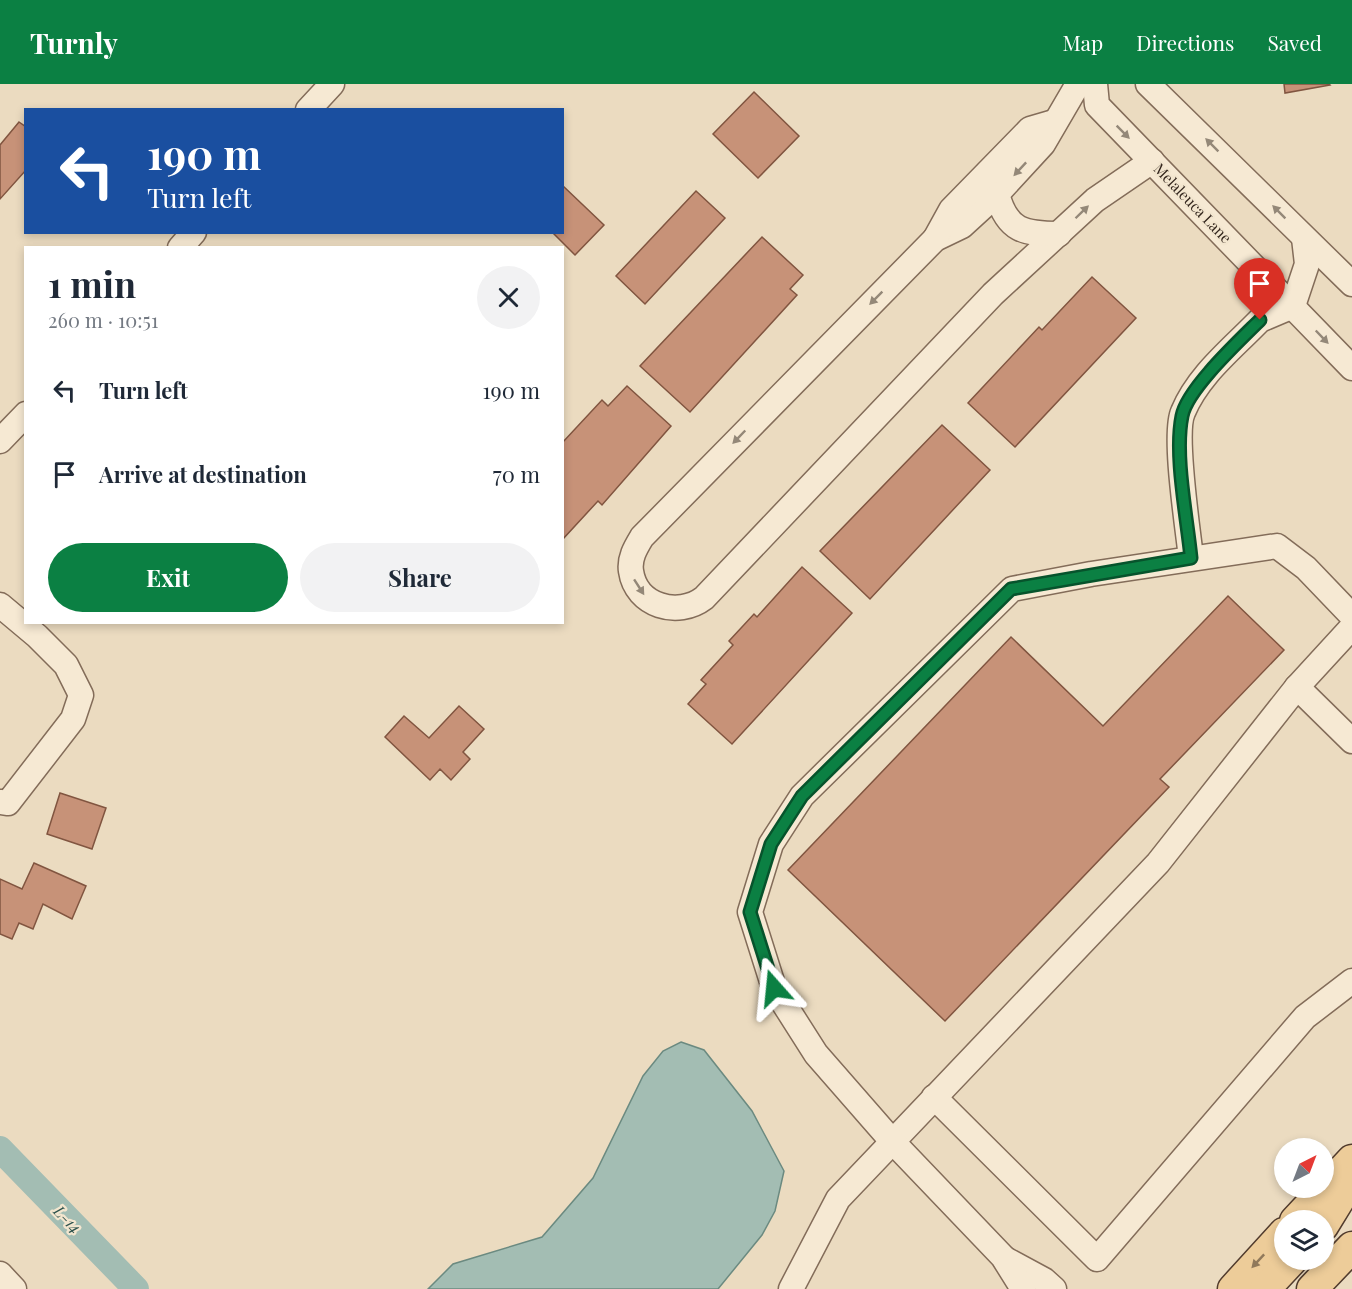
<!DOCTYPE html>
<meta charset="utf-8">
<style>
:root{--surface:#fff;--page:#f2f2f3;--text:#1f2937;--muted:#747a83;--accent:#0b8043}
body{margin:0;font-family:"Playfair Display",serif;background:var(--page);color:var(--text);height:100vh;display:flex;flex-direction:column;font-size:22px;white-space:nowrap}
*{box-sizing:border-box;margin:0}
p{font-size:20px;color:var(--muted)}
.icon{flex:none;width:33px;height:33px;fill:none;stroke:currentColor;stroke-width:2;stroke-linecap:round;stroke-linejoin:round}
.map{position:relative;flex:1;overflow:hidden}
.sheet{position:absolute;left:24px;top:162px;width:540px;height:378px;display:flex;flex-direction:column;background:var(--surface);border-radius:0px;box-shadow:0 3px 9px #0003}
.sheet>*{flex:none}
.banner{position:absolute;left:24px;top:24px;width:540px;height:126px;border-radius:0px;box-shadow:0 3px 9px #0003;background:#1a4fa0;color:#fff;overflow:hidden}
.needle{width:39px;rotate:42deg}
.tools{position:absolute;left:1274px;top:1054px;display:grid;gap:12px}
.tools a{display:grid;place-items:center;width:60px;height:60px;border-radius:50%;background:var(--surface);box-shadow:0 3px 9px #0003;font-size:30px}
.pin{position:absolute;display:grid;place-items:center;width:51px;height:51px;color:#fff;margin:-62px -26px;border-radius:50% 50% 50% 0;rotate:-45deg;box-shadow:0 0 6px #0007}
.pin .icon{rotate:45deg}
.me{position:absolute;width:66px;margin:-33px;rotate:342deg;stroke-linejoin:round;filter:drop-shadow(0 0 4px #0008)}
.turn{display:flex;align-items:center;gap:21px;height:126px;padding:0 24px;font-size:27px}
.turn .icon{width:78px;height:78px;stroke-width:2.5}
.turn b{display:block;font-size:42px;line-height:51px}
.round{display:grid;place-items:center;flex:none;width:63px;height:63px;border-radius:32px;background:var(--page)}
.overview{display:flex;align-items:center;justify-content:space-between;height:102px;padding:0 24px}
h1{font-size:36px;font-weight:700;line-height:45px}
.action{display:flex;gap:12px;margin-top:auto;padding:12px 24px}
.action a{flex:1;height:69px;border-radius:36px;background:var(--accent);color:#fff;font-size:24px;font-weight:700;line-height:69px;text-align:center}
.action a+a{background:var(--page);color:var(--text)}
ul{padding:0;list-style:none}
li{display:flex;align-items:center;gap:18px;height:84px;padding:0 24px}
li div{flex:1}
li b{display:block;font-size:22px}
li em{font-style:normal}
header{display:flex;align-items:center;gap:36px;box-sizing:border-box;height:84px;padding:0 30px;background:var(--accent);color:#fff}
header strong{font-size:28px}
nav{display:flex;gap:33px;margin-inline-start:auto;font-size:21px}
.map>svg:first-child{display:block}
</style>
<header>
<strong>Turnly</strong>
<nav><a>Map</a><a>Directions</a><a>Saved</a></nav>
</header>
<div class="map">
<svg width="1352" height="1205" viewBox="0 0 1352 1205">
<rect width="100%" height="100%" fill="#ebdbc0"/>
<path fill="#a3bdb3" stroke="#6b8a80" stroke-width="1.5" d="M681,958L704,966L752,1027L784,1087L775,1127L762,1151L718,1205H428L453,1180L542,1153L593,1094L643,992L663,967Z"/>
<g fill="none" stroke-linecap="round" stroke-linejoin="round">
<path stroke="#a3bdb3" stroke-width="26" d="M0,1065L136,1205"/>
</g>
<g fill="#c79278" stroke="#815540" stroke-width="1.5">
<path d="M1284,0H1329L1330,1L1285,9Z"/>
<path d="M754,8L799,52L758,94L713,50Z"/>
<path d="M19,38L26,43V86L0,115V61Z"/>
<path d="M562,101L604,141L575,171L552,148H562Z"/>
<path d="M696,107L725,134L645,220L616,192Z"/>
<path d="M762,153L803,191L790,205L797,211L690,328L640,282Z"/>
<path d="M1092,193L1136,234L1015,363L968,319L1039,243L1042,246Z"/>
<path d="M627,302L671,342L602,421L598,417L562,456V359L602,316L608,322Z"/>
<path d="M942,341L990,386L870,515L820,467Z"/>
<path d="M802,483L852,529L732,660L688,620L706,600L701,596L733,561L729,557L754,530L757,533Z"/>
<path d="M1228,512L1284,566L1160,695L1169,703L945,937L788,786L1011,553L1103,642Z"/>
<path d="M459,622L484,645L463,668L470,675L451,696L440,685L430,696L385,653L404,632L429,654Z"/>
<path d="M60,709L106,724L92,765L47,750Z"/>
<path d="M34,779L86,802L72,835L43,820L33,845L19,839L12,855L0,850V795L22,805Z"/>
</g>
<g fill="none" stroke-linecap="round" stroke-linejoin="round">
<defs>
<g id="minor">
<path d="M1078,0L1043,60L997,110L962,142L935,155L642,453C636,463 629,474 631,487C636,522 678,534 704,514L993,210L1095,116L1152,77"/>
<path d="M1095,0L1097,21L1352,284"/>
<path d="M1148,0L1352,200"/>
<path d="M308,26L332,0"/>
<path d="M997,110C1007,147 1024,150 1059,150"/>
<path d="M935,155L951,126L1030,45L1054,38"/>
<path d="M180,164L194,148"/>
<path d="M0,357L26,330"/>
<path d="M1191,474C1188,445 1173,350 1183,328C1197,294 1227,269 1252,244L1260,236L1293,222L1307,180L1304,154"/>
<path d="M0,521L37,552L66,581L81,611L73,635L8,719L0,718"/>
<path d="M1297,603L1352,657"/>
<path d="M934,1013L1097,1175L1305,933L1352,897"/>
<path d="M1005,1175L1044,1196L1054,1205"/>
<path d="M0,1190L14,1205"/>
<path d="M791,1205L838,1115L1158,779L1297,603L1352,543"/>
<path d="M1023,1205L1003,1173L892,1057L816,970L774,904L750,828L771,760L802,712L1012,505L1091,490L1277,462L1306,484L1352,532"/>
</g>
<g id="major">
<path d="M1295,1137L1352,1076"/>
<path d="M1323,1142L1350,1098"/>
<path d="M1233,1205L1284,1149"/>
<path d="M1265,1205L1292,1176"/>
<path d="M1312,1205L1352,1163"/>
</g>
</defs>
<use href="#minor" stroke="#836c59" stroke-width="27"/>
<use href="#major" stroke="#513b2d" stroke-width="33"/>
<use href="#minor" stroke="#f6e9d3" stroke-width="24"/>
<use href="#major" stroke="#edcc99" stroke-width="30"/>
</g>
<defs><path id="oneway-solid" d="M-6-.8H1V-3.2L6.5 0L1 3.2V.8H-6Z" transform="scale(1.5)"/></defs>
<g fill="#948878">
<use href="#oneway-solid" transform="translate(1123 48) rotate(45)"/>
<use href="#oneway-solid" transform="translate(1212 61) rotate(-135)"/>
<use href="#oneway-solid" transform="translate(1020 85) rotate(133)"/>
<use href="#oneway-solid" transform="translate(1082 128) rotate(-44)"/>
<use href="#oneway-solid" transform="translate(1279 128) rotate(-135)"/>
<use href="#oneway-solid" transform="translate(876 214) rotate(135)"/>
<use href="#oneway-solid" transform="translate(1322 253) rotate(46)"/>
<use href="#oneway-solid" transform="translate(739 353) rotate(134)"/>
<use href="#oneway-solid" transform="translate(639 503) rotate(57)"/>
</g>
<use fill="#90795b" href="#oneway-solid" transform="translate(1258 1177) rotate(133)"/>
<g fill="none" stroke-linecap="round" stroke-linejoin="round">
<defs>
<path id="route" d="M774,904L750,828L771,760L802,712L1011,505L1191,474C1187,433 1174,371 1182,332C1187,305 1240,256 1260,236"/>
</defs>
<use href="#route" stroke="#07532c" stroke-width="15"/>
<use href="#route" stroke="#0b8043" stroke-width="10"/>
</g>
<g text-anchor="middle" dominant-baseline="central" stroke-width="4.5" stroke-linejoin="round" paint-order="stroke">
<g font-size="15" fill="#33261d" stroke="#f3e6cf">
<text transform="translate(1193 119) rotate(46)">Melaleuca Lane</text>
</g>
<g font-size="16" font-style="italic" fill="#2d524d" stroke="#f3e6cf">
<text transform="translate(68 1135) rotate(46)">L-14</text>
</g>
</g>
</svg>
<div class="tools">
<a><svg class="needle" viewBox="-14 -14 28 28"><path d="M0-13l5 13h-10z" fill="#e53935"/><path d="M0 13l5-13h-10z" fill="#747a83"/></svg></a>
<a><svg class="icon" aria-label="layers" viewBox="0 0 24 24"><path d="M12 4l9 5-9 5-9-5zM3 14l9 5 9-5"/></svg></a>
</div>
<div class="pin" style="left:1260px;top:236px;background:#d93025"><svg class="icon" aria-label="arrive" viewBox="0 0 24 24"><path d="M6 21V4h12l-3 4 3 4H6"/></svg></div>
<svg class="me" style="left:774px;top:904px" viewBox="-20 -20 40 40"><path d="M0-17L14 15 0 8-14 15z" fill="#0b8043" stroke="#fff" stroke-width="4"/></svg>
<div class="banner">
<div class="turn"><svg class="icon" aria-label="left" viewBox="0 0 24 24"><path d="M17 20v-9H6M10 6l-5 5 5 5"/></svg><div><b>190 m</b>Turn left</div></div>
</div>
<section class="sheet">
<div class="overview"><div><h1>1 min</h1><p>260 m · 10:51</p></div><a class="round"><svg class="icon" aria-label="close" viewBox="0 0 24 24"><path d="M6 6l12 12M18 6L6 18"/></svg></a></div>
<ul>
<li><svg class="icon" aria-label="left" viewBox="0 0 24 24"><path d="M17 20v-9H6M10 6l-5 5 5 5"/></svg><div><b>Turn left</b></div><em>190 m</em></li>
<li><svg class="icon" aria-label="arrive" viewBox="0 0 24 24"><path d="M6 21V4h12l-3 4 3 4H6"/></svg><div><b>Arrive at destination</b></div><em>70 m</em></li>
</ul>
<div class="action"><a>Exit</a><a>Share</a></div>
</section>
</div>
